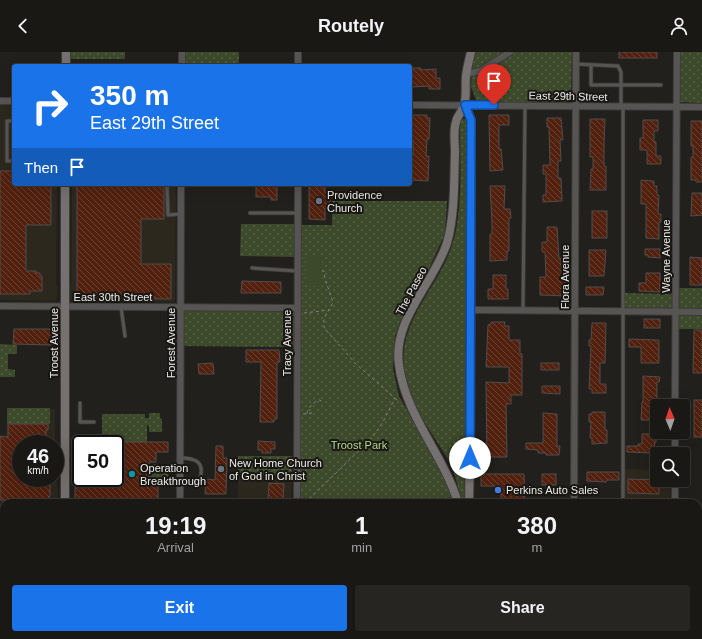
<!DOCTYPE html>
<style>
:root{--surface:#1a1815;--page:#272522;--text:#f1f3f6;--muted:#9fa0a0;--line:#383734;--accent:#1a73e8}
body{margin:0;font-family:Arial,sans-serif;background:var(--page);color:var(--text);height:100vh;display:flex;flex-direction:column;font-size:15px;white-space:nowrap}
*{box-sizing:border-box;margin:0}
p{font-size:13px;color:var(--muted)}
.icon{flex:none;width:22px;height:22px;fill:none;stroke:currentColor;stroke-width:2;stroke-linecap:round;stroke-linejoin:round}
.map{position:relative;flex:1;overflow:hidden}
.details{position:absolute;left:0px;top:447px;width:702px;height:140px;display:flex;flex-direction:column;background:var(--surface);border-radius:12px 12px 0 0;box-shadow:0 4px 16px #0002,0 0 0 1px var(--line)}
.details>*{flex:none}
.hud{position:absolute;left:12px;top:12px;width:400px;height:122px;border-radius:4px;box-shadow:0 4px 16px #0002,0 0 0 1px var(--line);background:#1a73e8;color:#fff;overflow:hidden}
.needle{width:26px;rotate:358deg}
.buttons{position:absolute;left:650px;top:347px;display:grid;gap:8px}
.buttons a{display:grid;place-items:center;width:40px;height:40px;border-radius:4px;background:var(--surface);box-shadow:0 4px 16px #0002,0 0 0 1px var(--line);font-size:20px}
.speed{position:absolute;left:12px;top:383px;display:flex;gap:8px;font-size:20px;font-weight:700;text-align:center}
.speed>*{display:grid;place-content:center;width:52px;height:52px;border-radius:50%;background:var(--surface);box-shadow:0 4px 16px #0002,0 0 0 1px var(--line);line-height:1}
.speed small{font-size:10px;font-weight:400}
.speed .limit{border:2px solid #111;border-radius:6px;background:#fff;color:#111}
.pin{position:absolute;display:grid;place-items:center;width:34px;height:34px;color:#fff;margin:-41px -17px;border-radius:50% 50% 50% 0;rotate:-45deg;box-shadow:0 0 4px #0007}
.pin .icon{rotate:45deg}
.me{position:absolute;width:44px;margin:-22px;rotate:0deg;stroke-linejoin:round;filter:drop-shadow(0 0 3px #0008)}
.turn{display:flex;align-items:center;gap:14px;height:84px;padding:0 12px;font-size:18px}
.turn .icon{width:52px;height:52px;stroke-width:2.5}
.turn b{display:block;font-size:28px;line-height:34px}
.then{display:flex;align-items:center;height:38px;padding:0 12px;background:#0003;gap:8px;font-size:15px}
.eta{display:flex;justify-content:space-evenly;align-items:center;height:68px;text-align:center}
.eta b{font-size:24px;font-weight:600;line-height:28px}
.cta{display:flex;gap:8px;margin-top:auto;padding:8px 12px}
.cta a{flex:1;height:46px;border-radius:4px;background:var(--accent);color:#fff;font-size:16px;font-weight:600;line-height:46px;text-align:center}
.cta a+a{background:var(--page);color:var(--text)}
header{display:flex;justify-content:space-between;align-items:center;height:52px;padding:0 12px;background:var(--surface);font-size:18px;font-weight:600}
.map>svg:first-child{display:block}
</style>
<header><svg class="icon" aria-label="back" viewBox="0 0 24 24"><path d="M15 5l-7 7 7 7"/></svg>Routely<svg class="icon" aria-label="person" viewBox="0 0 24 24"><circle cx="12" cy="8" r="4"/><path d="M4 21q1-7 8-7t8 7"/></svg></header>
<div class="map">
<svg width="702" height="587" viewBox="0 0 702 587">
<defs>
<pattern id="grass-dots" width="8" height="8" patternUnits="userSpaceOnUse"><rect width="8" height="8" fill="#3c492a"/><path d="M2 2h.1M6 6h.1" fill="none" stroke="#586349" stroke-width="1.8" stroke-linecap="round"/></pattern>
<pattern id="building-back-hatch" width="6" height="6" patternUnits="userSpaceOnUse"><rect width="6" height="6" fill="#52200e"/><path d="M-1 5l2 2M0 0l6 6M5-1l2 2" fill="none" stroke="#6b4131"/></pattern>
</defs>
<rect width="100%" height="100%" fill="#22201c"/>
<g fill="#2c281e">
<path d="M0,52H14V132H57L56,233L58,235L57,245L55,249L0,248Z"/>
<path d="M72,132H176L175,247L173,250L74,249L70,247L69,244V236L71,233Z"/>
<path d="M7,356L55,357V392H21V426H54V428L57,431L58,446L55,451H0V412L6,411Z"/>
<path d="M621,417L657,418V428H670V451H620Z"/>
<path d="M238,423H292L291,451H238Z"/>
<path d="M0,500H4V583H54V587H0Z"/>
<rect x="70" y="583" width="51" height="4"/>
</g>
<g fill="url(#grass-dots)">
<rect x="70" y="0" width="55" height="7"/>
<rect x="184" y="0" width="55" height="14"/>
<path d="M475,0H572L571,48L569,50H477L471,35L472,15Z"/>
<path d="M680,0H702V51L680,50Z"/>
<path d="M463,67H466L467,70L466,449H462C458,436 455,421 449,409C432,380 408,352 404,317C398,267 440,235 453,190C463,157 460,108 460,72L461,68Z"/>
<path d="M332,149H447L445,182L426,223L408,250L395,284L393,317L399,344L448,430L452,448L451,451L300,450L301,173H332Z"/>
<path d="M241,172H294V205L240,204Z"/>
<rect x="678" y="236" width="24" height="21"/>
<path d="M625,241L673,242L672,257L625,256Z"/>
<path d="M184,258L294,259V295L184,294Z"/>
<path d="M679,262H702V277H678Z"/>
<path d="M0,292L17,293V302H8V317L15,318V325H0Z"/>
<rect x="7" y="356" width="43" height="16"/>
<path d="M149,361H160V366L162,367V380H149V374L147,373V390H102V362H145V366H149Z"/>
<rect x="238" y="404" width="54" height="19"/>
<path d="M155,412L162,414L168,420L169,432L163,430L158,432L149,428V413Z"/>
<path d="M698,499H702V587H678V583H698Z"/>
<rect x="300" y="583" width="68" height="4"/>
</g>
<rect fill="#3c492a" x="306" y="204" width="16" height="30"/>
<g fill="url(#building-back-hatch)" stroke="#534d4b">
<rect x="619" y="0" width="38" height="6"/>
<path d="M411,16H421V18L436,17V26H440V37H429V34L412,35Z"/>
<path d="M412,63H427V66H430L429,87H427L426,104H429L428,129L410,128V104H413V87H410V78H412Z"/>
<path d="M489,63H509V73H499V97H501L503,118L490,119Z"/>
<path d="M547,66H561L563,88H560L561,109H558V126H561L562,149L543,150V143H546V122H543V113H550L549,75H547Z"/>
<path d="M590,67H605L604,91V114H606V138H590L591,117H593V105H590Z"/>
<path d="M643,68H658V79H654V90H656V104H661V112H647V98H640V86H643Z"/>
<path d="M691,69H702V130H696V128H691V105H693V94H691Z"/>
<path d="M0,119H14V132H51V173H26V219H36V221H40V224H42V239H30V242H0Z"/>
<path d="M641,128L654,129V134H657V143H659L658,162H661V170H659V187L646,186V152H641Z"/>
<path d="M77,132H164V167H141V212H171V247L77,246Z"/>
<path d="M265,132H277V148H271V145H256V134H265Z"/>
<path d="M309,133H325V141H330V156H325V168L309,167Z"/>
<path d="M490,134H505L504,157H510L511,166H509V199H507V208L490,209V182H492V170Z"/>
<path d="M692,141H702V163L691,164Z"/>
<rect x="592" y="159" width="15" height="27"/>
<path d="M547,175H557L559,207L561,206L562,228L565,227L566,244L540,243V225H546L545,200H542V190H547Z"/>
<path d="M645,197H660V206L648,205V203H645Z"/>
<path d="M589,198H606L604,224H589Z"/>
<path d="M690,205L702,206V233H690Z"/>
<path d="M646,221H660V240L639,239V231H646Z"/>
<path d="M493,223H506V237H508V247H488V237H493Z"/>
<path d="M242,229L281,230V241H241Z"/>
<path d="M586,235H604L603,243H586Z"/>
<rect x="644" y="267" width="16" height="9"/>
<path d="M491,270H505L504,274H509V288H520V302H522V343H511V352H506L507,405H487L486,330L509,331V315H486L488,273L491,272Z"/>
<path d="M592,271H606L605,311H600V332H606V341H592V337H589L591,294H589V288H591Z"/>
<path d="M14,277H50L51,279V293L13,292Z"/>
<path d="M694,278H702V321H693Z"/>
<path d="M629,287L659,288V311H641V295H629Z"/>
<path d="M246,298H279L280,310H277V367H274V370H260L261,310H246Z"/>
<path d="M213,311L214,322H199L198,312Z"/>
<rect x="541" y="311" width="18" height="7"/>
<path d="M643,324L660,325L659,330H657V368H641L642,350H643Z"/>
<path d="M542,334H560V342L542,341Z"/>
<rect x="694" y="348" width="8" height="37"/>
<path d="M592,360H605V378H607V391L592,392V386H590L591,370H589V362H592Z"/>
<path d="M543,361L557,362V394H560L559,403H546V401H538V398L526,397V391H543Z"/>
<path d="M8,372H48V378H46V392H21V426H50V444L46,448H0V384L8,385Z"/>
<path d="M642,382H656V390H655L654,397H652V401L627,400V394H638V392H642Z"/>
<path d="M258,389L275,390V397H271V401H262V398H258Z"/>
<path d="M75,390H81V426H115V390H168V400H156V410H149V428H158V448L129,447V450L75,449Z"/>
<path d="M216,394H223V406H227L226,442H205L206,427L215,428Z"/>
<path d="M587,420H619V428H607L606,430L587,429Z"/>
<path d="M481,422H524L525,451H501V440L496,439L495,434H481Z"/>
<rect x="542" y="422" width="14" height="11"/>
<path d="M628,427L659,428V442L628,441Z"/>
<path d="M269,431L284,432L283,449L268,448Z"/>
</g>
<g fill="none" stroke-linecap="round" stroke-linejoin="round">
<defs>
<g id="lane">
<path d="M576,12L618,14L621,20V54"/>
<path d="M591,13V33H661"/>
<path d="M14,69H7V109H14"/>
<path d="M167,132L168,163L181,162"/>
<path d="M250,161H298"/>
<path d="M252,216L297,219"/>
<path d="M121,255L125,284"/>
<path d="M523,259L525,54"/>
<path d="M80,351V370H94"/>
<path d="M180,406C196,406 205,410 200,427L196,430L181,431"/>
<path d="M623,451V54"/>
<path d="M0,529H4"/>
<path d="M7,583V587"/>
<path d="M216,583L217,587"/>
<path d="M229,587L232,583"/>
</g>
<g id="street">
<path d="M182,0V14"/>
<path d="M298,14V0"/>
<path d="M466,22L480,19L510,0"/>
<path d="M0,49H14"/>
<path d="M410,53L702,55"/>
<path d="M0,254L297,256"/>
<path d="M471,258L702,260"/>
<path d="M675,354L677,0"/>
<path d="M675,402V380"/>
<path d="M180,451L181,132"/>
<path d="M297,451L298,132"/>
<path d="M574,451L576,0"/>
<path d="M675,451V428"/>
<path d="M178,587V583"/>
<path d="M296,587V583"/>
<path d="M573,587V583"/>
<path d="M675,587V583"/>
</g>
<g id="secondary">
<path d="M66,14V0"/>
<path d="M465,53L471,68L470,406L469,451"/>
<path d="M65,451V132"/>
<path d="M458,451C444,403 405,363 399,313C392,268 434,231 447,191C455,162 454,130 455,100C455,91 453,79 456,70C457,64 462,60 464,54C467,45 465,33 466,24C467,16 469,8 471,0"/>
<path d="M0,458H4"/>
<path d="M698,465H702"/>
<path d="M469,583V587"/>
<path d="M63,587V583"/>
</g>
</defs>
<use href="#lane" stroke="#3e3c39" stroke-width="4.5"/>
<use href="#street" stroke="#3e3c39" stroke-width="8"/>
<use href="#secondary" stroke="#3e3c39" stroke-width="10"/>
<g stroke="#83817e" stroke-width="1" stroke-dasharray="3 3" stroke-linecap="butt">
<path d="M322,219H324L325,227L333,250C329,260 320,267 325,277L356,312L397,348"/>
<path d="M304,261L329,258"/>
<path d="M307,361C308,356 314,349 320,348L322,350"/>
<path d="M303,362L313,361"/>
<path d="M305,451L371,387L383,370L395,346"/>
</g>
<use href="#lane" stroke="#575454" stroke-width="3"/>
<use href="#street" stroke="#575454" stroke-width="6"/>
<use href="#secondary" stroke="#767171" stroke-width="8"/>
</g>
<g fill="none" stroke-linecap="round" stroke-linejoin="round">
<defs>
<path id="route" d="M470,406L471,68L465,53H494"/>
</defs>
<use href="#route" stroke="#114b97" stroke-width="10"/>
<use href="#route" stroke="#1a73e8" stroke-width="7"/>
</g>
<g fill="#6b7280" stroke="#191713" stroke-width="1.5">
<circle cx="319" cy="149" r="4"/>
<circle cx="221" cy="417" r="4"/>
</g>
<circle fill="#0f9aa8" stroke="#191713" stroke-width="1.5" cx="132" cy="422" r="4"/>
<circle fill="#3f7fe0" stroke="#191713" stroke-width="1.5" cx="498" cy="438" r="4"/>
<g text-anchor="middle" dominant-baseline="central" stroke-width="4" stroke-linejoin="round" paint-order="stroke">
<g font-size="11" fill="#edebe8" stroke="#191713">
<text transform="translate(568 44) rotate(1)">East 29th Street</text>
<text transform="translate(666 204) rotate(-90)">Wayne Avenue</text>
<text transform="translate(565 225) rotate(-90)">Flora Avenue</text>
<text transform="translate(411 239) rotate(-62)">The Paseo</text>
<text x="113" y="245">East 30th Street</text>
<text transform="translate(54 291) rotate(-90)">Troost Avenue</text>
<text transform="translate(171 291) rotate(-90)">Forest Avenue</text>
<text transform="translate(287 291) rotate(-90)">Tracy Avenue</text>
</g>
<g font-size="11" fill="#edebe8" stroke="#191713" text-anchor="start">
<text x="327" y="143">Providence<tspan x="327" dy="13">Church</tspan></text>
<text x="229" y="411">New Home Church<tspan x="229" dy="13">of God in Christ</tspan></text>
<text x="140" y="416">Operation<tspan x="140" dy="13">Breakthrough</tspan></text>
<text x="506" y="438">Perkins Auto Sales</text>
</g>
<g font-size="11" fill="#b5d889" stroke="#191713">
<text x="359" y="393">Troost Park</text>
</g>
</g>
</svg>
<div class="buttons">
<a><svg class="needle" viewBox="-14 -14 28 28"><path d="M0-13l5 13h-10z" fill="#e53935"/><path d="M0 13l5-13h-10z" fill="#9fa0a0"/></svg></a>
<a><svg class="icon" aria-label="search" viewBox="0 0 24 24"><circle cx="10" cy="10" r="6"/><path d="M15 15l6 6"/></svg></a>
</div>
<div class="speed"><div>46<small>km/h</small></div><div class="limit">50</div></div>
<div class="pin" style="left:494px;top:53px;background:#d93025"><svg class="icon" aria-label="arrive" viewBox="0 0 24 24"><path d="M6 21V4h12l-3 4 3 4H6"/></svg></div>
<svg class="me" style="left:470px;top:406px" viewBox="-20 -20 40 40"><circle r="19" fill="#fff"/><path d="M0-13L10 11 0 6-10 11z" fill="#1a73e8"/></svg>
<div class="hud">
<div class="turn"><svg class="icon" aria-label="right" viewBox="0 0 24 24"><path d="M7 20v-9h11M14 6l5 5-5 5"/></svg><div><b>350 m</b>East 29th Street</div></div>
<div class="then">Then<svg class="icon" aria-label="arrive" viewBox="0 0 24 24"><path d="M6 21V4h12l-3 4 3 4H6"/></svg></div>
</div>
<section class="details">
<div class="eta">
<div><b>19:19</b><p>Arrival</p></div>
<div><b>1</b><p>min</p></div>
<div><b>380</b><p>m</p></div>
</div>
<div class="cta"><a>Exit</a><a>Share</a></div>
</section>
</div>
